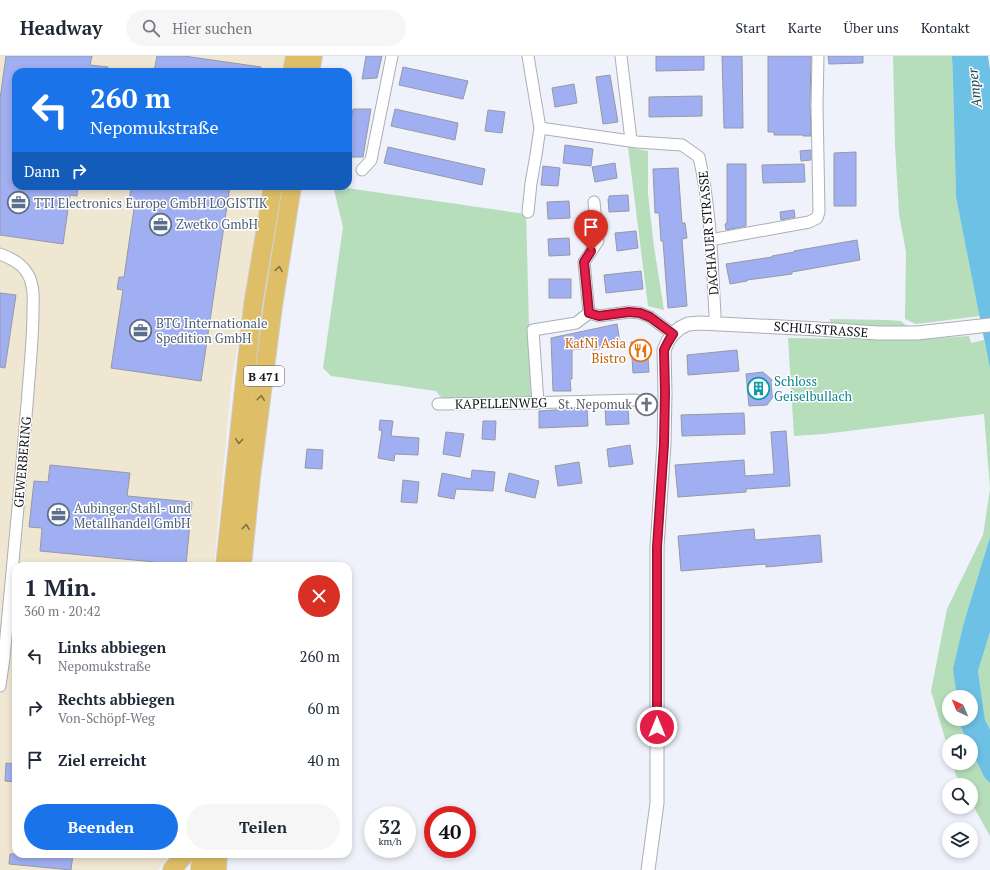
<!DOCTYPE html>
<html lang="de">
<meta charset="utf-8">
<style>
:root{--surface:#fff;--page:#f6f6f7;--text:#1f2937;--muted:#747a83;--line:#e0e1e3;--accent:#1a73e8}
body{margin:0;font-family:"PT Serif",serif;background:var(--page);color:var(--text);height:100vh;display:flex;flex-direction:column;font-size:15px;white-space:nowrap}
*{box-sizing:border-box;margin:0}
p{font-size:13px;color:var(--muted)}
.icon{flex:none;width:22px;height:22px;fill:none;stroke:currentColor;stroke-width:2;stroke-linecap:round;stroke-linejoin:round}
.map{position:relative;flex:1;overflow:hidden}
.drawer{position:absolute;left:12px;top:506px;width:340px;height:296px;display:flex;flex-direction:column;background:var(--surface);border-radius:12px;box-shadow:0 2px 6px #0003}
.drawer>*{flex:none}
.guide{position:absolute;left:12px;top:12px;width:340px;height:122px;border-radius:12px;box-shadow:0 2px 6px #0003;background:#1a73e8;color:#fff;overflow:hidden}
.needle{width:26px;rotate:316deg}
.controls{position:absolute;left:942px;top:634px;display:grid;gap:8px}
.controls a{display:grid;place-items:center;width:36px;height:36px;border-radius:50%;background:var(--surface);box-shadow:0 2px 6px #0003;font-size:20px}
.speed{position:absolute;left:364px;top:750px;display:flex;gap:8px;font-size:20px;font-weight:700;text-align:center}
.speed>*{display:grid;place-content:center;width:52px;height:52px;border-radius:50%;background:var(--surface);box-shadow:0 2px 6px #0003;line-height:1}
.speed small{font-size:10px;font-weight:400}
.speed .limit{border:6px solid #d22;background:#fff;color:#111}
.pin{position:absolute;display:grid;place-items:center;width:34px;height:34px;color:#fff;margin:-41px -17px;border-radius:50% 50% 50% 0;rotate:-45deg;box-shadow:0 0 4px #0007}
.pin .icon{rotate:45deg}
.me{position:absolute;width:44px;margin:-22px;rotate:0deg;stroke-linejoin:round;filter:drop-shadow(0 0 3px #0008)}
.turn{display:flex;align-items:center;gap:14px;height:84px;padding:0 12px;font-size:18px}
.turn .icon{width:52px;height:52px;stroke-width:2.5}
.turn b{display:block;font-size:28px;line-height:34px}
.then{display:flex;align-items:center;height:38px;padding:0 12px;background:#0003;gap:8px;font-size:15px}
.round{display:grid;place-items:center;flex:none;width:42px;height:42px;border-radius:21px;background:var(--page)}
.overview{display:flex;align-items:center;justify-content:space-between;height:68px;padding:0 12px}
h1{font-size:24px;font-weight:600;line-height:30px}
.action{display:flex;gap:8px;margin-top:auto;padding:8px 12px}
.action a{flex:1;height:46px;border-radius:24px;background:var(--accent);color:#fff;font-size:16px;font-weight:600;line-height:46px;text-align:center}
.action a+a{background:var(--page);color:var(--text)}
ul{padding:0;list-style:none}
li{display:flex;align-items:center;gap:12px;height:52px;padding:0 12px}
li div{flex:1}
li b{display:block;font-size:15px}
li em{font-style:normal}
header{display:flex;align-items:center;gap:24px;box-sizing:border-box;height:56px;padding:0 20px;background:var(--surface);border-bottom:1px solid var(--line)}
header strong{font-size:19px}
nav{display:flex;gap:22px;margin-inline-start:auto;font-size:14px}
.search{width:280px;height:36px;background:var(--page);display:flex;align-items:center;gap:10px;box-sizing:border-box;padding:0 14px;border-radius:22px;color:var(--muted);font-size:15px}
.map>svg:first-child{display:block}
</style>
<header>
<strong>Headway</strong>
<div class="search"><svg class="icon" aria-label="search" viewBox="0 0 24 24"><circle cx="10" cy="10" r="6"/><path d="M15 15l6 6"/></svg>Hier suchen</div>
<nav><a>Start</a><a>Karte</a><a>Über uns</a><a>Kontakt</a></nav>
</header>
<div class="map">
<svg width="990" height="814" viewBox="0 0 990 814">
<rect width="100%" height="100%" fill="#eff1fb"/>
<path fill="#f0e7d2" d="M0,0H287L284,16H16V130H265L232,323L214,510H16V798H171L158,814H0Z"/>
<g fill="#b6deba">
<path d="M893,0H952L953,26L956,141L980,260L916,268L905,263L906,196L899,158L895,89Z"/>
<path d="M628,91L648,95V138L654,191L664,254L648,250Z"/>
<path d="M333,130L526,158L531,343L444,345L436,335L331,320L323,312L343,171Z"/>
<path d="M830,263L887,264L901,265L909,272L849,270L830,267Z"/>
<path d="M969,280L971,287L984,284L990,313V432L984,358L824,378L794,380L788,282L911,284Z"/>
<path d="M990,433V481L964,566L954,613L957,641H949V663H959L960,669L967,685H949V696L931,635L947,553L983,479Z"/>
<path d="M990,576V673L985,664L978,615Z"/>
<path d="M971,693L984,721L990,727V780L971,746V729H961L956,719L952,707H971Z"/>
</g>
<g fill="#6cc1e4">
<path d="M952,0H988L990,14V313L956,141L953,26Z"/>
<path d="M990,481V576L978,615L985,664L990,673V727L984,721L971,693V685H967L960,669L959,663H971V641H957L953,613L964,566Z"/>
</g>
<g fill="#a0aff1" stroke="#9799a2">
<path d="M6,0H92L90,9L108,11L107,16H16V130H78L77,140L70,139L63,188L0,179V43Z"/>
<path d="M157,0H184L261,11V16H154Z"/>
<path d="M366,0H382L377,22L362,23Z"/>
<path d="M656,0H704V14L656,15Z"/>
<path d="M722,0H742L743,72H724Z"/>
<path d="M768,0H811L810,49L811,80H803V79H774V76H768Z"/>
<path d="M828,0H863V7L829,8Z"/>
<path d="M403,11L468,25L463,43L399,29Z"/>
<path d="M610,19L618,66L603,68L596,21Z"/>
<path d="M574,28L577,47L555,51L552,32Z"/>
<path d="M702,40V60L649,61V41Z"/>
<path d="M353,53H371L363,101H348V82Z"/>
<path d="M395,53L458,67L455,84L391,70Z"/>
<path d="M488,54L505,56L502,77L485,75Z"/>
<path d="M565,89L593,93L591,110L563,107Z"/>
<path d="M388,91L485,113L482,129L384,107Z"/>
<path d="M811,94V104L801,105L800,95Z"/>
<path d="M856,96V150H834V97Z"/>
<path d="M615,107L617,122L595,126L592,111Z"/>
<path d="M727,108H746V170L726,174L725,168L727,167Z"/>
<path d="M804,108L805,126L763,127L762,109Z"/>
<path d="M543,110L560,112L558,130L541,129Z"/>
<path d="M678,112L682,167H685L687,182L682,183L687,250L668,252L663,185H661L659,157H655L653,113Z"/>
<path d="M137,130H230L201,325L111,312L123,234L117,233L119,221H124L135,146L129,145L131,132L137,133Z"/>
<path d="M628,139L629,155L609,156L608,143H609V140Z"/>
<path d="M569,145L570,162L548,163L547,146Z"/>
<path d="M794,154L795,161L781,164L780,156Z"/>
<path d="M636,175L638,192L617,195L615,177Z"/>
<path d="M569,182L570,199L549,200L548,183Z"/>
<path d="M857,184L860,204L792,216V218L747,224V225L730,228L726,208L772,201V200L794,196V195Z"/>
<path d="M641,215L643,233L606,237L604,219Z"/>
<rect x="549" y="223" width="22" height="19"/>
<path d="M0,237L16,239L5,312L0,311Z"/>
<path d="M617,268L620,286L610,288V291L593,294V291L572,294V323H570L571,335H553L551,282Z"/>
<path d="M631,286H647L649,316L633,317Z"/>
<path d="M737,294L739,315L688,319L687,299Z"/>
<path d="M763,316L772,324L771,326L772,339L773,341L767,349L749,350L746,318Z"/>
<path d="M643,345H652V353H639L640,350L642,348Z"/>
<path d="M628,351L629,368L606,369L605,352Z"/>
<path d="M587,352L588,370L539,372V355Z"/>
<path d="M744,357L745,378L682,380L681,359Z"/>
<path d="M380,364L393,365L391,380L419,382L418,399L395,398L394,405L378,402L382,375L379,374Z"/>
<path d="M483,365H496L495,384L482,383Z"/>
<path d="M786,375L790,430L746,433V436L678,441L675,409L744,404L745,420L774,418L771,376Z"/>
<path d="M446,376L464,378L460,401L443,398Z"/>
<path d="M630,389L633,408L609,411L607,393Z"/>
<path d="M307,393L323,394L322,413L305,412Z"/>
<path d="M579,406L582,427L558,430L555,410Z"/>
<path d="M50,409L130,417L127,440L192,446L186,509L40,495L42,472L29,471L34,425L48,426Z"/>
<path d="M472,414L495,416L493,435L456,433L454,443L438,440L442,417L471,423Z"/>
<path d="M509,417L539,425L535,442L505,435Z"/>
<path d="M403,424L419,426L417,447L401,446Z"/>
<path d="M754,473L755,484L820,479L822,506L766,511V508L681,515L678,480Z"/>
<path d="M6,707L16,708V726L5,725Z"/>
<path d="M10,798H73L71,814L9,808Z"/>
</g>
<g fill="none" stroke-linecap="round" stroke-linejoin="round">
<defs>
<g id="minor">
<path d="M621,0L631,84"/>
<path d="M540,72L637,86L682,89L699,101C711,153 712,207 715,259L714,267"/>
<path d="M362,114L371,104L392,0"/>
<path d="M528,156L531,127L536,99L540,72L528,0"/>
<path d="M710,184L809,166L817,162L819,156L817,49L818,0"/>
<path d="M0,198C16,204 29,212 32,230C34,238 33,247 33,255C33,282 30,309 28,336C21,425 12,514 4,602L0,630"/>
<path d="M589,257L584,206L598,185L594,146"/>
<path d="M538,347L533,274L576,267L589,257L599,260L629,256L640,257L650,261L673,278"/>
<path d="M438,348L524,347L636,344"/>
</g>
<path id="tertiary" d="M648,814L657,747V491L664,388L665,337L664,294L668,285L673,278L680,272L688,268L700,267L819,273L878,277H917L990,269"/>
<g id="trunk">
<path d="M292,16L295,0"/>
<path d="M310,16L313,0"/>
<path d="M225,510L253,249L273,130"/>
<path d="M242,510L251,421L273,250L292,130"/>
<path d="M172,814L185,798"/>
<path d="M200,814L201,798"/>
<path d="M217,814L218,798"/>
</g>
</defs>
<use href="#minor" stroke="#acaeb7" stroke-width="13"/>
<use href="#tertiary" stroke="#acaeb7" stroke-width="15"/>
<use href="#trunk" stroke="#d0d0d1" stroke-width="20"/>
<use href="#minor" stroke="#fff" stroke-width="11"/>
<use href="#tertiary" stroke="#fff" stroke-width="13"/>
<use href="#trunk" stroke="#debf67" stroke-width="18"/>
</g>
<defs><path id="oneway-chevron" d="M-2-3.5L2.5 0L-2 3.5" fill="none" stroke-width="1.6" stroke-linecap="round" stroke-linejoin="round"/></defs>
<g stroke="#837243">
<use href="#oneway-chevron" transform="translate(279 213) rotate(-81)"/>
<use href="#oneway-chevron" transform="translate(261 342) rotate(-83)"/>
<use href="#oneway-chevron" transform="translate(239 385) rotate(96)"/>
<use href="#oneway-chevron" transform="translate(246 471) rotate(-84)"/>
</g>
<g fill="none" stroke-linecap="round" stroke-linejoin="round">
<defs>
<path id="route" d="M591,195L584,206L589,257L599,260L629,256L640,257L650,261L673,278L668,286L664,294L665,337L664,388L657,491V671"/>
</defs>
<use href="#route" stroke="#92132f" stroke-width="10"/>
<use href="#route" stroke="#e11d48" stroke-width="7"/>
</g>
<defs>
<symbol id="office-ring" viewBox="-11 -11 22 22"><circle r="9.5" fill="#fff" stroke="#5c6f8a" stroke-width="1.5"/><path d="M-6-3h4V-5.5h4V-3h4V5H-6ZM-1-4.5V-3h2v-1.5ZM-6 0V1H6V0Z" fill="#5c6f8a"/></symbol>
<symbol id="restaurant-ring" viewBox="-11 -11 22 22"><circle r="9.5" fill="#fff" stroke="#e8710a" stroke-width="1.5"/><path d="M-5-6h1v4h1v-4h1v4h1v-4h1v5L-1.5 .5V6h-2V.5L-5-1ZM5-6V6H3V1.5H1.5Q1.5-4 5-6Z" fill="#e8710a"/></symbol>
<symbol id="building-ring" viewBox="-11 -11 22 22"><circle r="9.5" fill="#fff" stroke="#0f9aa8" stroke-width="1.5"/><path d="M-4-6H4V6H1V3H-1V6H-4ZM-2.5-4.3h1.7v1.8h-1.7ZM.8-4.3h1.7v1.8H.8ZM-2.5-1h1.7V.8h-1.7ZM.8-1h1.7V.8H.8Z" fill="#0f9aa8"/></symbol>
<symbol id="church-ring" viewBox="-11 -11 22 22"><circle r="9.5" fill="#fff" stroke="#6b7280" stroke-width="1.5"/><path d="M-1.2-6h2.4v3.5h3.3v2.4h-3.3V6h-2.4V-.1h-3.3v-2.4h3.3Z" fill="#6b7280"/></symbol>
</defs>
<g fill-rule="evenodd">
<use href="#office-ring" x="6" y="134" width="25" height="25"/>
<use href="#office-ring" x="148" y="156" width="25" height="25"/>
<use href="#office-ring" x="128" y="262" width="25" height="25"/>
<use href="#restaurant-ring" x="628" y="282" width="25" height="25"/>
<use href="#building-ring" x="746" y="320" width="25" height="25"/>
<use href="#church-ring" x="634" y="336" width="25" height="25"/>
<use href="#office-ring" x="46" y="446" width="25" height="25"/>
</g>
<g text-anchor="middle" dominant-baseline="central" stroke-width="3" stroke-linejoin="round" paint-order="stroke">
<rect fill="#fff" stroke="#5a5b5d" stroke-width="1" x="244" y="310" width="40" height="20" rx="3"/>
<g font-size="12" font-weight="bold" fill="#141518">
<text x="264" y="320">B 471</text>
</g>
<g font-size="13" fill="#4e5e75" stroke="#fff" text-anchor="start">
<text x="34" y="147">TTI Electronics Europe GmbH LOGISTIK</text>
<text x="176" y="168">Zwetko GmbH</text>
<text x="156" y="267">BTG Internationale<tspan x="156" dy="15">Spedition GmbH</tspan></text>
<text x="74" y="452">Aubinger Stahl- und<tspan x="74" dy="15">Metallhandel GmbH</tspan></text>
</g>
<g font-size="13" fill="#141518" stroke="#fff">
<text transform="translate(708 177) rotate(-95)">DACHAUER STRASSE</text>
<text transform="translate(821 273) rotate(4)">SCHULSTRASSE</text>
<text transform="translate(501 347) rotate(-1)">KAPELLENWEG</text>
<text transform="translate(22 406) rotate(-85)">GEWERBERING</text>
</g>
<g font-size="13" fill="#c56008" stroke="#fff" text-anchor="end">
<text x="626" y="287">KatNi Asia<tspan x="626" dy="15">Bistro</tspan></text>
</g>
<g font-size="13" fill="#0d838f" stroke="#fff" text-anchor="start">
<text x="774" y="325">Schloss<tspan x="774" dy="15">Geiselbullach</tspan></text>
</g>
<g font-size="13" fill="#5b616d" stroke="#fff" text-anchor="end">
<text x="632" y="348">St. Nepomuk</text>
</g>
<g font-size="14" font-style="italic" fill="#1f4555" stroke="#fff">
<text transform="translate(974 32) rotate(-96)">Amper</text>
</g>
</g>
</svg>
<div class="controls">
<a><svg class="needle" viewBox="-14 -14 28 28"><path d="M0-13l5 13h-10z" fill="#e53935"/><path d="M0 13l5-13h-10z" fill="#747a83"/></svg></a>
<a><svg class="icon" aria-label="sound" viewBox="0 0 24 24"><path d="M4 9h4l5-4v14l-5-4H4zM17 9q2 3 0 6"/></svg></a>
<a><svg class="icon" aria-label="search" viewBox="0 0 24 24"><circle cx="10" cy="10" r="6"/><path d="M15 15l6 6"/></svg></a>
<a><svg class="icon" aria-label="layers" viewBox="0 0 24 24"><path d="M12 4l9 5-9 5-9-5zM3 14l9 5 9-5"/></svg></a>
</div>
<div class="speed"><div>32<small>km/h</small></div><div class="limit">40</div></div>
<div class="pin" style="left:591px;top:195px;background:#d93025"><svg class="icon" aria-label="arrive" viewBox="0 0 24 24"><path d="M6 21V4h12l-3 4 3 4H6"/></svg></div>
<svg class="me" style="left:657px;top:671px" viewBox="-20 -20 40 40"><circle r="17" fill="#e11d48" stroke="#fff" stroke-width="3"/><path d="M0-11L8 9 0 5-8 9z" fill="#fff"/></svg>
<div class="guide">
<div class="turn"><svg class="icon" aria-label="left" viewBox="0 0 24 24"><path d="M17 20v-9H6M10 6l-5 5 5 5"/></svg><div><b>260 m</b>Nepomukstraße</div></div>
<div class="then">Dann<svg class="icon" aria-label="right" viewBox="0 0 24 24"><path d="M7 20v-9h11M14 6l5 5-5 5"/></svg></div>
</div>
<section class="drawer">
<div class="overview"><div><h1>1 Min.</h1><p>360 m · 20:42</p></div><a class="round" style="background:#d93025;color:#fff"><svg class="icon" aria-label="close" viewBox="0 0 24 24"><path d="M6 6l12 12M18 6L6 18"/></svg></a></div>
<ul>
<li><svg class="icon" aria-label="left" viewBox="0 0 24 24"><path d="M17 20v-9H6M10 6l-5 5 5 5"/></svg><div><b>Links abbiegen</b><p>Nepomukstraße</p></div><em>260 m</em></li>
<li><svg class="icon" aria-label="right" viewBox="0 0 24 24"><path d="M7 20v-9h11M14 6l5 5-5 5"/></svg><div><b>Rechts abbiegen</b><p>Von-Schöpf-Weg</p></div><em>60 m</em></li>
<li><svg class="icon" aria-label="arrive" viewBox="0 0 24 24"><path d="M6 21V4h12l-3 4 3 4H6"/></svg><div><b>Ziel erreicht</b></div><em>40 m</em></li>
</ul>
<div class="action"><a>Beenden</a><a>Teilen</a></div>
</section>
</div>
